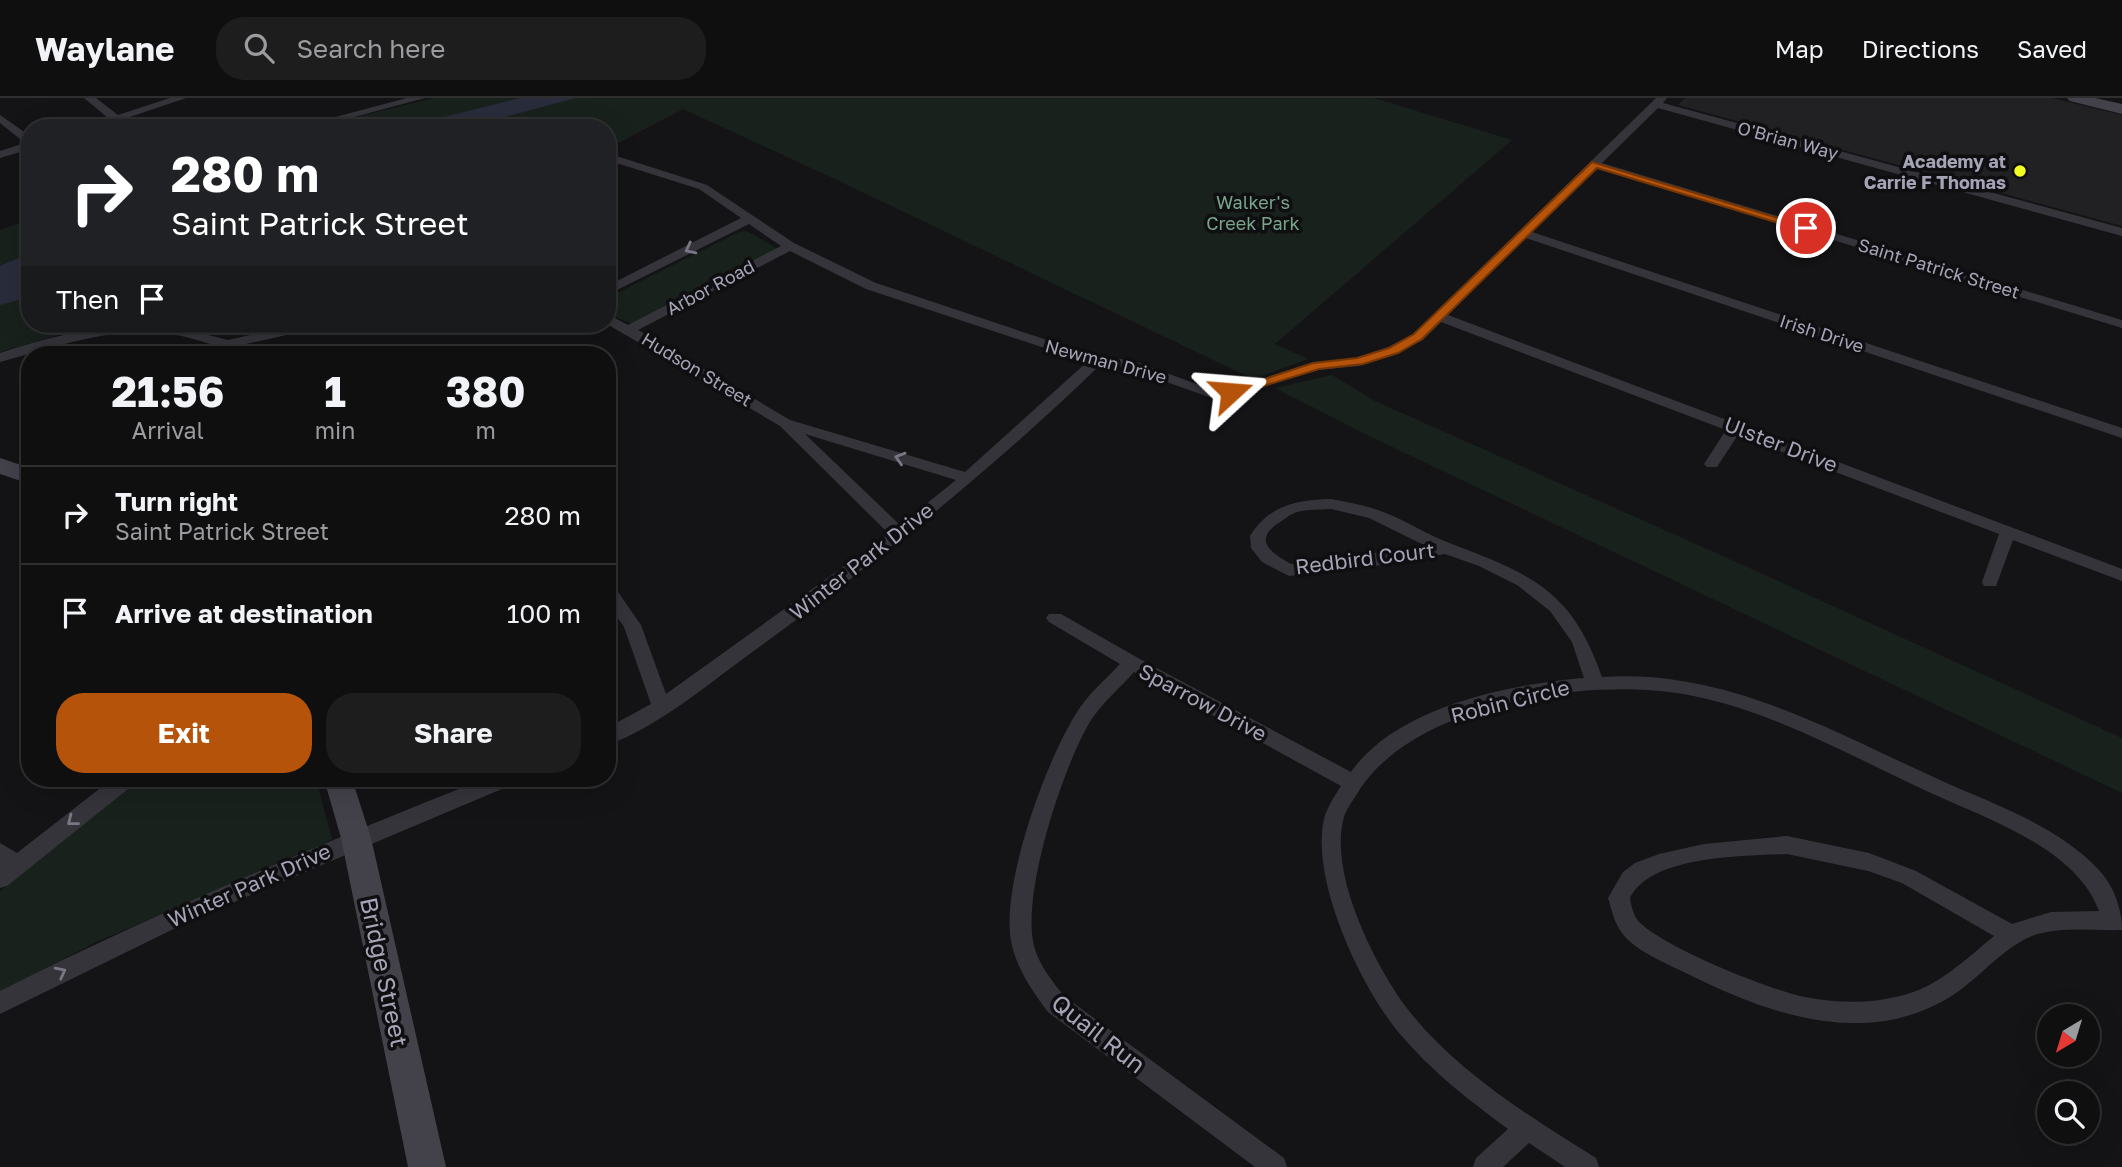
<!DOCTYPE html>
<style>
:root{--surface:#0f0f10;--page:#1d1d1e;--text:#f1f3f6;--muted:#9b9c9f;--line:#2f2f30;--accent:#b45309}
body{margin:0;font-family:"Golos Text",sans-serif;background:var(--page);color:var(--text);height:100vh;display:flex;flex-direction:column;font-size:26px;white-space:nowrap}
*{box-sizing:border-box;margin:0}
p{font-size:23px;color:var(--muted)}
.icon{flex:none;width:38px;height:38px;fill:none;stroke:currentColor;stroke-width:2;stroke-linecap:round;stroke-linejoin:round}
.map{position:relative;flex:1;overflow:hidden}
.sheet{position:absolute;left:21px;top:248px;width:595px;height:441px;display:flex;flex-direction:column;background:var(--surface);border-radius:28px;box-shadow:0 7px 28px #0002,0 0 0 2px var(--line)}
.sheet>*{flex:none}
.guide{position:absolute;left:21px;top:21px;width:595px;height:214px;border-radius:28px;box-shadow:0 7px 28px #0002,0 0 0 2px var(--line);background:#202124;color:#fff;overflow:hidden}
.needle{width:46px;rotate:218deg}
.fabs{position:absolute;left:2037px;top:906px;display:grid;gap:14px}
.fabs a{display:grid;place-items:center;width:63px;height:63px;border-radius:50%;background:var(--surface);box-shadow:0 7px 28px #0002,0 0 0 2px var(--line);font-size:35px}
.pin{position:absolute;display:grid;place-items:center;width:60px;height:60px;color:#fff;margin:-30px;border:4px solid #fff;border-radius:50%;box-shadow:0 2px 7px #0007}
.me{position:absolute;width:77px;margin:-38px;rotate:71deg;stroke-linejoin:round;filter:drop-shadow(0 0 5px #0008)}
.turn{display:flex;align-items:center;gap:24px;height:147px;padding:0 35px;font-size:32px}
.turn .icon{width:91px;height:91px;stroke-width:2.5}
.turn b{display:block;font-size:49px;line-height:60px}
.then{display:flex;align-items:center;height:66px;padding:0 35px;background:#0003;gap:14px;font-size:26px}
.eta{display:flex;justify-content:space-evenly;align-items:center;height:119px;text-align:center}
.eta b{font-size:42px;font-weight:700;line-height:49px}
.action{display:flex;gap:14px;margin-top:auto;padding:14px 35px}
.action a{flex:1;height:80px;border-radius:28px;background:var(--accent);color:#fff;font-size:28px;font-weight:700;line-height:80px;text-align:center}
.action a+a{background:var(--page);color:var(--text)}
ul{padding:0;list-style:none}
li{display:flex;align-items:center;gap:21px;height:98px;padding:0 35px;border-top:2px solid var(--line)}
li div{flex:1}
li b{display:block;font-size:26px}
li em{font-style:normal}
header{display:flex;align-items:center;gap:42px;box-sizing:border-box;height:98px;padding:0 35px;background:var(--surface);border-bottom:2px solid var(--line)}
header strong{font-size:33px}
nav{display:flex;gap:38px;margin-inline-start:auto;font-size:24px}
.search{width:490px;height:63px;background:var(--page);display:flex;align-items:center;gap:18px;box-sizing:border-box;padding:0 24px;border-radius:28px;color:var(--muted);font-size:26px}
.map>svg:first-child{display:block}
</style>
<header>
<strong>Waylane</strong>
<div class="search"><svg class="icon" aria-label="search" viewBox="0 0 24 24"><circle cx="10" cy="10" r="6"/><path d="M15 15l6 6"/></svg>Search here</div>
<nav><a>Map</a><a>Directions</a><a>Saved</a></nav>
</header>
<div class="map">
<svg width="2122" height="1069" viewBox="0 0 2122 1069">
<rect width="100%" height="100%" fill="#141416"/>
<path fill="#212023" d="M1685,0H2052L2122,17V128L1678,7Z"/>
<g fill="#19211d">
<path d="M434,0H1374L1512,42L1275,246L1308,261L1253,281L837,82L683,11L607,51V30H312Z"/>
<path d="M30,121V226H96L0,254V132Z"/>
<path d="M747,133L778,151L633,226L607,216V200L739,134Z"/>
<path d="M1332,277L1375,303L1752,471L2122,640V695L1367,337L1275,290Z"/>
<path d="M137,681H316L332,741L306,755L96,844L0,894V793Z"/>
</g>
<g fill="#292c3b">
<path d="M520,0H576L463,30H400Z"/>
<path d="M30,155V199L0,207V168Z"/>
</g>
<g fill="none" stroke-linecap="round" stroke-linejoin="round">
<g fill="#36343b" fill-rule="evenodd">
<path d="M84,0H96L118,17L170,0H186L124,21L134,30H122L115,24L98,30H81L108,20Z"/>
<path d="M407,0H425L313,30H294Z"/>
<path d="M1656,0H1667L1663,5L2122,130V138L1658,10L1602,65L2122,222V230L1597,70L1532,134L2122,330V340L1526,140L1448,217L2122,471V483L2013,442L1996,488H1984L1982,484L1999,436L1738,337L1717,369H1707L1704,366L1726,332L1441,224L1423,242L1398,255L1359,268L1318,272L1231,298L1209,299L1124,269L1100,267C991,373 874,466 751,555C708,586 657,630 607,647V630L651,606L624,529L607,504V485L613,487L641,527L666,596L889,436L780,328L607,226V216L628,227L781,148L749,126L607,197V188L741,120L699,91L607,62V55L707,87L794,145L876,185L1098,259L1131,262L1210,291L1230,290L1317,264L1357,260L1388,249L1413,236ZM790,153L866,191L1087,264L965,374L790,322L638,232ZM805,336L956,382L900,427Z"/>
<path d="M0,17L30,38V51L0,60V53L25,45L0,25Z"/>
<path d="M139,226L184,231L228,242L300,226H324L322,229L242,247L264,254L266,257C233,257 203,241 171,236C110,228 57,249 0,264V255C45,240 91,229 139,226Z"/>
<path d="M1331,401C1347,404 1363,407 1378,412C1404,421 1427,437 1452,446C1533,477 1572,493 1602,579C1725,570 1834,634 1942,683C1996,707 2057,728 2098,771C2114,787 2122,812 2122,832C2093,833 2060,828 2032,838C2004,849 1981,878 1956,895C1873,951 1775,919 1694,879C1671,867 1637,855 1622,835C1614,825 1612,812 1608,800L1623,774L1635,765L1659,756L1704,746L1787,738L1869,755L1916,773L2012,826L2051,814L2099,813C2076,750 1987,721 1931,695C1841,654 1749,598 1648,592C1559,586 1413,611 1360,691C1355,700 1347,709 1344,719C1328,774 1374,866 1406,909C1455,973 1529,1018 1596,1060L1599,1069H1565L1529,1045L1503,1069H1473L1476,1060L1508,1031C1470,1003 1431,973 1400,936C1361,890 1313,787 1323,726C1325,712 1334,699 1341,688L1134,574C1120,590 1103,604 1091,622C1063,668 1021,796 1034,848C1039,867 1052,883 1064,898L1284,1060L1287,1069H1255L1048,914C1032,893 1016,869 1011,843C1001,785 1046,663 1077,614C1088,596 1105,582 1120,566L1049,524L1046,520L1049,516H1061L1138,560L1351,674C1396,609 1510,586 1584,580L1572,544L1550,513L1517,487L1479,468L1445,456L1390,466L1289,478L1262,464L1251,450L1250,438C1269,407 1297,402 1331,401ZM1331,411L1369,420L1426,448L1291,466C1274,456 1252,444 1277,426C1284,422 1290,416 1297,414C1307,411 1320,412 1331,411ZM1787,756L1868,773L1902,785L1994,838C1966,861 1937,890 1900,898C1869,906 1836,905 1805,899C1772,893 1654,846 1636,820C1633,815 1631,807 1630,800C1651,757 1745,758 1787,756Z"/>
<path d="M112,681H136L133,687L7,788L0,790V745L17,755Z"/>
<path d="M484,681H514L511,687L194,821L0,916V893C157,814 320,746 484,681Z"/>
</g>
<g fill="#43424b" fill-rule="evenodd">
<path d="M2067,0H2095L2122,6V16L2070,3Z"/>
<path d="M0,360L30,370V386L0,376Z"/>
<path d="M324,681H352L371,740L446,1069H408L341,740Z"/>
</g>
</g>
<defs><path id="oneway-chevron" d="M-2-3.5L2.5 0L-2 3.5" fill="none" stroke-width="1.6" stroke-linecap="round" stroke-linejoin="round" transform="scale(1.75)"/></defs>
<g stroke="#797785">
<use href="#oneway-chevron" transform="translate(690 151) rotate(153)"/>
<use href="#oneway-chevron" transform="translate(900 360) rotate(-163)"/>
<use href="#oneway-chevron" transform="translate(72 723) rotate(142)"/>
<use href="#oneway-chevron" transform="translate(61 874) rotate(-27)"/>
</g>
<path fill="#b45309" stroke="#753606" stroke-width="2" d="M1592,64L1811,130L1802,132L1597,70L1422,241L1398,255L1363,266L1319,271L1231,298L1225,294L1313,265L1357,260L1389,250L1414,236Z"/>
<circle fill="#f4ff22" stroke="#0f0f11" stroke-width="2.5" cx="2020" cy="73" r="7"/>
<g text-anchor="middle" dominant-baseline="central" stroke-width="7" stroke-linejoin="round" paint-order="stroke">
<g font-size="18" fill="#a5a4b7" stroke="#0f0f11">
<text transform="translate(1788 42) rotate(15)">O'Brian Way</text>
<text transform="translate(1939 170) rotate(17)">Saint Patrick Street</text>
<text transform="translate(710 189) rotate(-28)">Arbor Road</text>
<text transform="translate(1822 235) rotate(18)">Irish Drive</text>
<text transform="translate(1106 263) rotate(15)">Newman Drive</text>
<text transform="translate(697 271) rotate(31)">Hudson Street</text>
</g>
<g font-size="18" font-weight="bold" fill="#a5a4b7" stroke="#0f0f11" text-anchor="end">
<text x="2006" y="63">Academy at<tspan x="2006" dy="21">Carrie F Thomas</tspan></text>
</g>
<g font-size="18" fill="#79a48c" stroke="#0f0f11">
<text x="1253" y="104">Walker's<tspan x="1253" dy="21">Creek Park</tspan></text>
</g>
<g font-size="21" fill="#a5a4b7" stroke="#0f0f11">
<text transform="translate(1781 346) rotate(21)">Ulster Drive</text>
<text transform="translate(1365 460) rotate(-7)">Redbird Court</text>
<text transform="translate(861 463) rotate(-38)">Winter Park Drive</text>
<text transform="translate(1510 603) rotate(-14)">Robin Circle</text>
<text transform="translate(1203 604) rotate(28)">Sparrow Drive</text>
<text transform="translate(249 787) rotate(-24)">Winter Park Drive</text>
</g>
<g font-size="24" fill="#a5a4b7" stroke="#0f0f11">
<text transform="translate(385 874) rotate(78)">Bridge Street</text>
<text transform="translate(1099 935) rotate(38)">Quail Run</text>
</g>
</g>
</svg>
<div class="fabs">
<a><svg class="needle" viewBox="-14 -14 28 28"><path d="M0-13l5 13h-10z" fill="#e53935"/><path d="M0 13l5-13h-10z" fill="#9b9c9f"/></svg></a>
<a><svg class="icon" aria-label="search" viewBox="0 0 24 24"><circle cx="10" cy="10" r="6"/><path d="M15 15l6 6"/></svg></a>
</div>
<div class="pin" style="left:1806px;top:130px;background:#d93025"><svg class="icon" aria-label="arrive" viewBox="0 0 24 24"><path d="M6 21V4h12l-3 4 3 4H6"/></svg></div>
<svg class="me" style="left:1231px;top:294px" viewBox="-20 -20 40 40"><path d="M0-17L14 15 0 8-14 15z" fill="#b45309" stroke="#fff" stroke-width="4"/></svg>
<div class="guide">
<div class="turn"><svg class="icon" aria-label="right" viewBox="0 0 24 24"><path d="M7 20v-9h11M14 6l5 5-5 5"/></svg><div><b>280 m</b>Saint Patrick Street</div></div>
<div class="then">Then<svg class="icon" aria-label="arrive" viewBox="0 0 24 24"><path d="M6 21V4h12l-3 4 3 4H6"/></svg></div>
</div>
<section class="sheet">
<div class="eta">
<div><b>21:56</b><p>Arrival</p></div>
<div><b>1</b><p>min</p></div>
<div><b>380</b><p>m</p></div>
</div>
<ul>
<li><svg class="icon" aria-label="right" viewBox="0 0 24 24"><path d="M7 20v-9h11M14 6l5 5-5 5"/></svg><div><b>Turn right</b><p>Saint Patrick Street</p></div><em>280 m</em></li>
<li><svg class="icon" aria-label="arrive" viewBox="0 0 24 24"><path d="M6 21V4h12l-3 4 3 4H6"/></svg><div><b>Arrive at destination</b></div><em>100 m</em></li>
</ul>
<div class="action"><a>Exit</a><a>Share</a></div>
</section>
</div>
